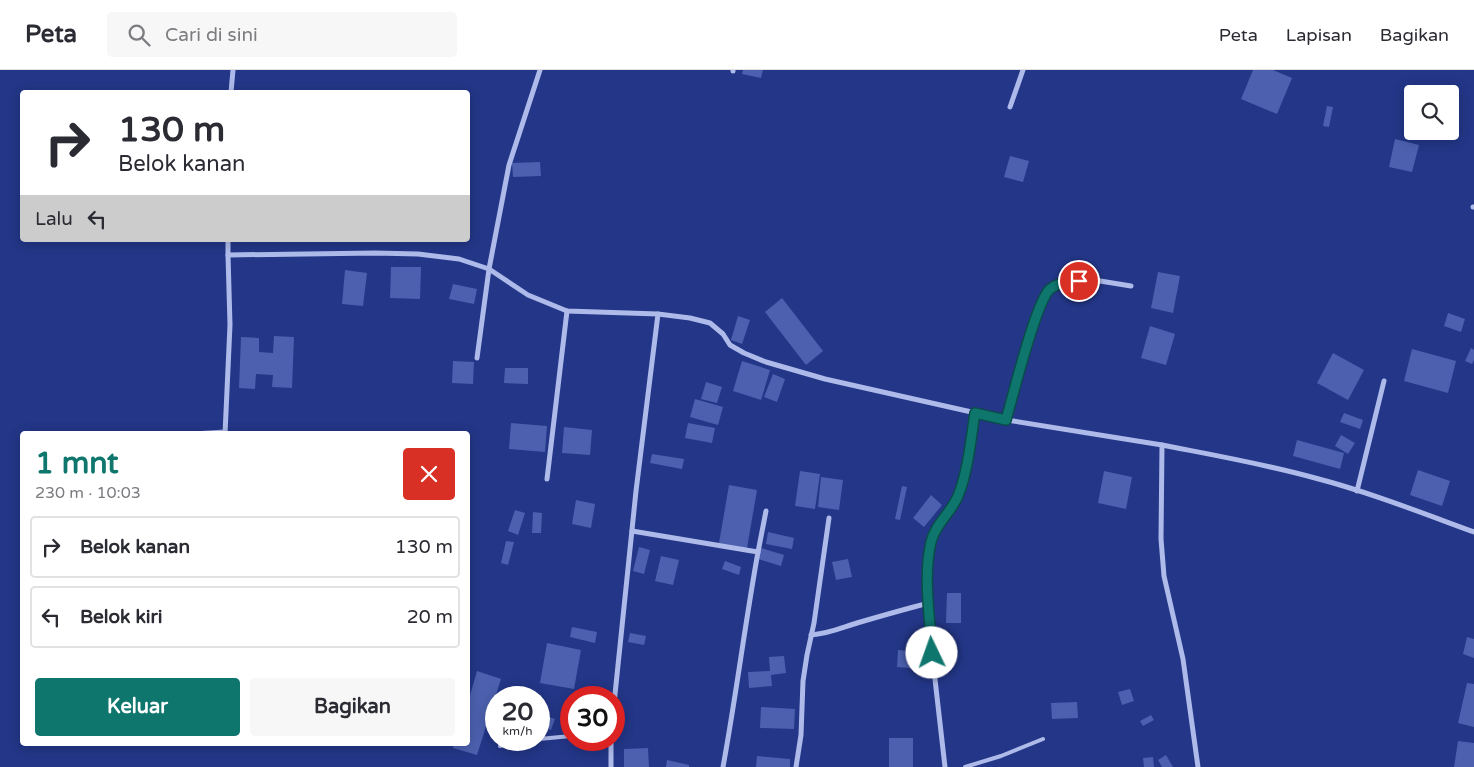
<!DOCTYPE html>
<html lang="id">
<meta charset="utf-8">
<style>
:root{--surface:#fff;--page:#f7f7f7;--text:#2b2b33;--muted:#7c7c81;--line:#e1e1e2;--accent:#0f766e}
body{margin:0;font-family:"Varela Round",sans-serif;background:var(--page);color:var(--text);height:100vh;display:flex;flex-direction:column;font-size:19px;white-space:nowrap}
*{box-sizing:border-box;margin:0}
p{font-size:16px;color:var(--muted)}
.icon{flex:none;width:28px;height:28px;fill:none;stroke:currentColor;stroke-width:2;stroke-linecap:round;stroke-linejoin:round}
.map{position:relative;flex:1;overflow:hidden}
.side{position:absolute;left:20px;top:361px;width:450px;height:315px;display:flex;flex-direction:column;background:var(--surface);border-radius:5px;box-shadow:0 2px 12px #0003}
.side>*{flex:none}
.banner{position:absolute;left:20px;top:20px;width:450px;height:152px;border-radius:5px;box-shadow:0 2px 12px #0003;background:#fff;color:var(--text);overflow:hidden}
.tools{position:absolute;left:1404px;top:15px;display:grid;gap:10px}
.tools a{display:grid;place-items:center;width:55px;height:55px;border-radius:5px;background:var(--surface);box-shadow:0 2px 12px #0003;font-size:25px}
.speed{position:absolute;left:485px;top:616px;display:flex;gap:10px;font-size:25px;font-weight:700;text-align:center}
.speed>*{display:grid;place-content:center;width:65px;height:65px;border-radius:50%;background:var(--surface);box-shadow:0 2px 12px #0003;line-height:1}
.speed small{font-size:12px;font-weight:400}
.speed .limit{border:8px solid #d22;background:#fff;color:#111}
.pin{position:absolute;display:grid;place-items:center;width:42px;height:42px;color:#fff;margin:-21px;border:2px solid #fff;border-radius:50%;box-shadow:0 1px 5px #0007}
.me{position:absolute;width:55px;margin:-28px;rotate:357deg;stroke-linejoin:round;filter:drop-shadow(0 0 4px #0008)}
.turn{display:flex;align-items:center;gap:18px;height:105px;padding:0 15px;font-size:22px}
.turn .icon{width:65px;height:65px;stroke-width:2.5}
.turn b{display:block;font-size:35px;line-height:42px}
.then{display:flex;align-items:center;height:48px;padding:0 15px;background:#0003;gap:10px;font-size:19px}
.round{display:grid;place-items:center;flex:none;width:52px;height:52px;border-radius:5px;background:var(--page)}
.head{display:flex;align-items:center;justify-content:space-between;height:85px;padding:0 15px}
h1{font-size:30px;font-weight:700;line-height:38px;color:var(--accent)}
.action{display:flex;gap:10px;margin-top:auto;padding:10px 15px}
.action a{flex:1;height:58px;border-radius:5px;background:var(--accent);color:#fff;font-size:20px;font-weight:700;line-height:58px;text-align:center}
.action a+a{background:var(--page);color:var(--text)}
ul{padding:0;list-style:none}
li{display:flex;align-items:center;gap:15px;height:62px;margin:0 10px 8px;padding:0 5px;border:2px solid var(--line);border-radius:5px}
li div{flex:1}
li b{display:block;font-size:19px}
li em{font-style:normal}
header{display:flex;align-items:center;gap:30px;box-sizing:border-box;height:70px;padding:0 25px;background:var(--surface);border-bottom:1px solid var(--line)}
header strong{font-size:24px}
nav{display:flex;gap:28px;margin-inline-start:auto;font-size:18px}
.search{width:350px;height:45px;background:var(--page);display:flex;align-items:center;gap:12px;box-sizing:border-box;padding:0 18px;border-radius:5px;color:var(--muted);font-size:19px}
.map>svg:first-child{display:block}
</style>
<header>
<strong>Peta</strong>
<div class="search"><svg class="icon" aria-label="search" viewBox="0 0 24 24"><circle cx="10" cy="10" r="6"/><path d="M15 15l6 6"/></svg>Cari di sini</div>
<nav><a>Peta</a><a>Lapisan</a><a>Bagikan</a></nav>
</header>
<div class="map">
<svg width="1474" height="697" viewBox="0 0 1474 697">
<rect width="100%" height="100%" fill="#233687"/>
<g fill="#4c60af">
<path d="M743,0H763L761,8L742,4Z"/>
<path d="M1253,0H1273L1292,8L1277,44L1241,29Z"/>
<path d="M1327,36L1333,37L1329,57L1323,56Z"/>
<path d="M1395,69L1419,75L1412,102L1389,97Z"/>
<path d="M1010,86L1029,91L1023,112L1004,107Z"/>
<path d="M540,92L541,106L513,107L512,93Z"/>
<path d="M391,197H421L420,229L390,228Z"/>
<path d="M345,200L367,203L363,236L342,234Z"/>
<path d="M1158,202L1180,206L1173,243L1151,238Z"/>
<path d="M453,214L477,219L474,234L449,229Z"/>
<path d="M782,228L823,281L806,295L765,242Z"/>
<path d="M1448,243L1465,249L1461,262L1444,256Z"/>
<path d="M738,246L750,250L742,274L731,270Z"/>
<path d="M1150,256L1175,264L1166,295L1141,288Z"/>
<path d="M274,266L294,267L292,318L272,317L273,305L256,304L255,319L239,318L241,267L259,268V282L273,283Z"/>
<path d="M1471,278L1474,280V290L1472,294L1465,291Z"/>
<path d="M1412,279L1456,291L1448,323L1404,311Z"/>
<path d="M1333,283L1364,300L1348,330L1317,313Z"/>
<path d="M453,291L474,292L473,314L452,313Z"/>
<path d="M742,291L770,300L761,330L733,321Z"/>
<path d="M505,298H528V314L504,313Z"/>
<path d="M773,304L785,309L777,332L764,327Z"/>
<path d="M706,312L722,317L717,333L701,329Z"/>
<path d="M695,329L723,337L718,355L690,347Z"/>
<path d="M1344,343L1363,350L1360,359L1340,352Z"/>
<path d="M511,353L547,356L545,382L509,379Z"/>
<path d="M688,353L715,358L712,373L685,368Z"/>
<path d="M564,357L592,360L590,385L562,383Z"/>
<path d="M1341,365L1355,373L1348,384L1335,376Z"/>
<path d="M1297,370L1344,383L1340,399L1293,386Z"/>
<path d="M652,384L684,389L682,399L650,393Z"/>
<path d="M1418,400L1450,411L1442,436L1410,425Z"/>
<path d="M800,401L820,404L815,439L795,436Z"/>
<path d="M1104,401L1132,407L1126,439L1098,433Z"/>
<path d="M821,407L843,410L839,440L818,437Z"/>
<path d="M729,415L757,420L747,478L719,473Z"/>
<path d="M902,416L907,417L900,450L895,449Z"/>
<path d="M931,425L942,435L924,457L913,448Z"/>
<path d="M576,430L595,434L591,458L572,454Z"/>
<path d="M515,440L525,443L518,465L508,461Z"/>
<path d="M533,442L542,443L541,463H532Z"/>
<path d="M768,462L794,468L792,479L766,474Z"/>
<path d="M506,471L514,472L508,495L501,493Z"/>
<path d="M639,477L650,480L644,504L633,501Z"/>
<path d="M761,478L784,485L781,496L758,489Z"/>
<path d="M661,486L679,490L673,515L655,511Z"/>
<path d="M848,489L852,507L836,510L832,492Z"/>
<path d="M725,491L741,497L739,505L722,499Z"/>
<path d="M947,523H961V553H946Z"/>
<path d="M572,557L597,562L595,573L570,567Z"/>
<path d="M630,563L646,566L644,575L628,572Z"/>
<path d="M1467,567L1474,569V588L1463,584Z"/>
<path d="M547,573L581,580L574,619L540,613Z"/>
<path d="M898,580L922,582L921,599L897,597Z"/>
<path d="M784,586L786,603L771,605L772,616L749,618L748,602L770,601L769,587Z"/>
<path d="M477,601L501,609L477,685L453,678L454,674H468V632Z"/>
<path d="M1467,613L1474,614V657L1458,653Z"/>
<path d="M1130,619L1134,631L1122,635L1118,622Z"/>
<path d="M1077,632L1078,648L1052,649L1051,633Z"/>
<path d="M761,637L795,639L794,659L760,658Z"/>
<path d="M540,644L555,649L551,660L539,656Z"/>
<path d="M1151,645L1154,650L1143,656L1140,651Z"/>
<rect x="889" y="668" width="24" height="29"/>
<path d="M1458,671L1474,673V697H1454Z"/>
<path d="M648,678L649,697H624V679Z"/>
<path d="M1166,685L1173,697H1162L1158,690Z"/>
<path d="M757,686L790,689V697H756Z"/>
<path d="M1153,687L1154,697H1144L1143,688Z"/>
<path d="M667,690L689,695V697H666Z"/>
</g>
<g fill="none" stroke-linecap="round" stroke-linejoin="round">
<g stroke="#aebae9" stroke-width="4">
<path d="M539,669L571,666"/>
<path d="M500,676L530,670"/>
<path d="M965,697L1001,686L1043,669"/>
</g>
<g stroke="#aebae9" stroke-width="5">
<path d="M733,1V0"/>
<path d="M231,22L233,0"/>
<path d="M1010,37L1023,0"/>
<path d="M1473,137H1474"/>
<path d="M228,170V185L375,183L418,184L459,189L489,199L528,225L567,241L658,244L636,421L614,634"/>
<path d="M658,244L690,248L710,253L723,264L730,275L744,283L766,292L825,309L1007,350L1162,375L1161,469L1164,506L1183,589L1198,697"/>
<path d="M477,288L489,199L509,95L540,0"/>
<path d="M1007,350L1034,253L1042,231L1050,219L1064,211L1094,210L1131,216"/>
<path d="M193,364L225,362"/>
<path d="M225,364L230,255L228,185"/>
<path d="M1162,375C1213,385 1265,394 1315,408C1369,422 1422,443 1474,462"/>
<path d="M547,409L567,241"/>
<path d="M1357,421L1384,311"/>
<path d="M632,461L758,482C745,554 736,626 723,697"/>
<path d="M758,482L766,441"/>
<path d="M811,565C828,564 841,558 857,553C881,546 905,539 929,533"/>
<path d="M611,670V697"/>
<path d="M796,697L801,665L803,611L807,585L814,553L829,448"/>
<path d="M945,697L932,583L927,512L931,471L936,457L952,438L962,415L975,343"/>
</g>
</g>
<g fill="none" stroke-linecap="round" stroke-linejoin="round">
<defs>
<path id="route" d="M932,583C930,548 923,506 931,472C935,454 951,443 958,426C968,402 971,368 975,343L1006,350C1013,326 1036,231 1050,219C1059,212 1069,211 1079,211"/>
</defs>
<use href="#route" stroke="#0a4d48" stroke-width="12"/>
<use href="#route" stroke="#0f766e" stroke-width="9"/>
</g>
</svg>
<div class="tools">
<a><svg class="icon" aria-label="search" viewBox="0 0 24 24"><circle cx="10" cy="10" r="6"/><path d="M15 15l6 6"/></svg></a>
</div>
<div class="speed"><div>20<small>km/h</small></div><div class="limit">30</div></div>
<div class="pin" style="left:1079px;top:211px;background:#d93025"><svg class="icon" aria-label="arrive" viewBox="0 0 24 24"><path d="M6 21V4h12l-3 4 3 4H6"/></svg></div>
<svg class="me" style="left:932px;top:583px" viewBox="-20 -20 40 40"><circle r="19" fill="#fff"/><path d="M0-13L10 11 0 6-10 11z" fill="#0f766e"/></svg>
<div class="banner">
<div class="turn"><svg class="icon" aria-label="right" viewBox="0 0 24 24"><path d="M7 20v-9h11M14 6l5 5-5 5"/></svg><div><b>130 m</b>Belok kanan</div></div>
<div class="then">Lalu<svg class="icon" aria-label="left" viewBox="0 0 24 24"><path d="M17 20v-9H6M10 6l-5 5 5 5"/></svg></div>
</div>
<section class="side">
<div class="head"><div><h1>1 mnt</h1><p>230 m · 10:03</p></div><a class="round" style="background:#d93025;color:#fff"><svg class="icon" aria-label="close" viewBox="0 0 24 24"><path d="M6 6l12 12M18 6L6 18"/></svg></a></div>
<ul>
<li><svg class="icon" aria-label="right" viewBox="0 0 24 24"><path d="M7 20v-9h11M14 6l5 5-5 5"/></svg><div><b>Belok kanan</b></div><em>130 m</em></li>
<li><svg class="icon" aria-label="left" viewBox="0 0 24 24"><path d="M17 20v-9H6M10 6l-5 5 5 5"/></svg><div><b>Belok kiri</b></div><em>20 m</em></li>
</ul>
<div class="action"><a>Keluar</a><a>Bagikan</a></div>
</section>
</div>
